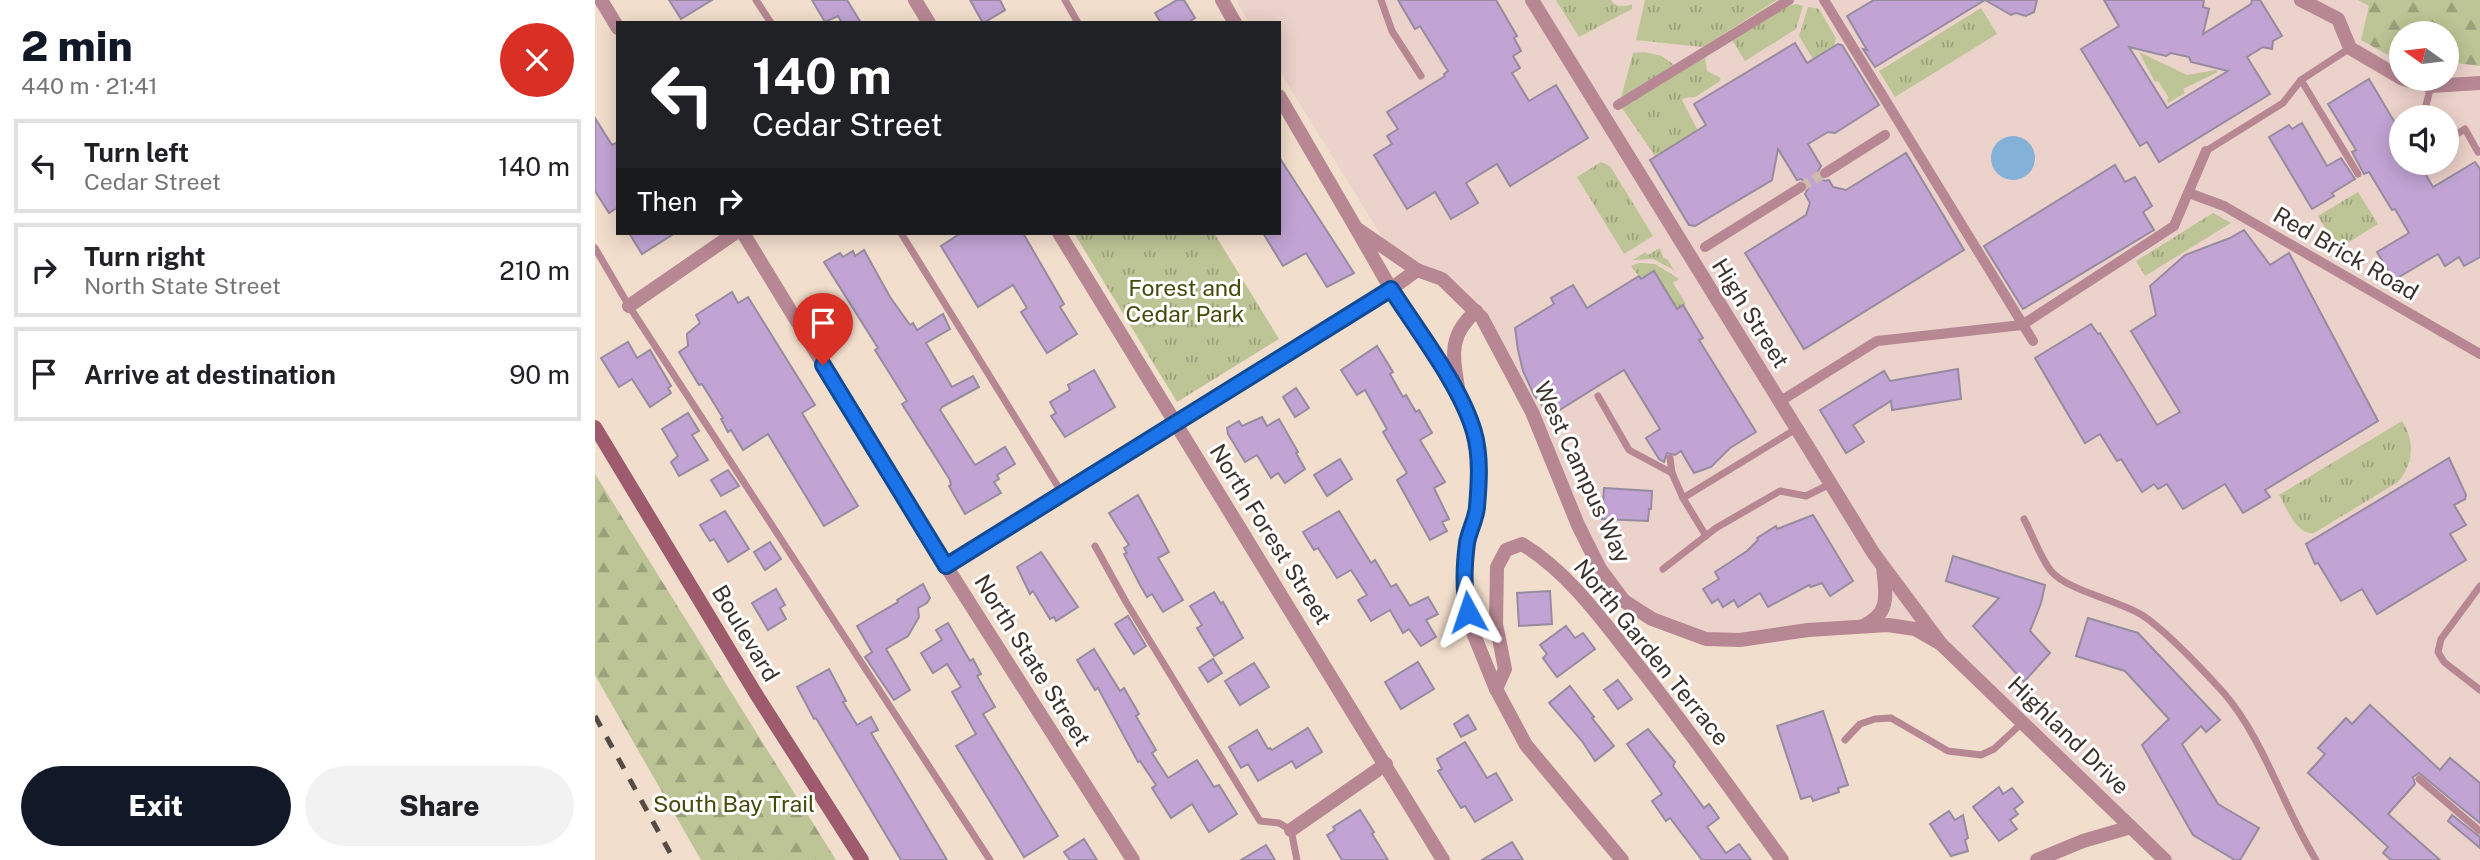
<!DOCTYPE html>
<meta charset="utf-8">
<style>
:root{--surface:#fff;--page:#f2f2f2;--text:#202124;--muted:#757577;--line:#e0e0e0;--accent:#111827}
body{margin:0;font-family:"Public Sans",sans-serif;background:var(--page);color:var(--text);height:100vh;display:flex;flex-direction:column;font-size:26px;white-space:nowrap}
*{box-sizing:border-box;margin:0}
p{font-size:23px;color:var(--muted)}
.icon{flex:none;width:38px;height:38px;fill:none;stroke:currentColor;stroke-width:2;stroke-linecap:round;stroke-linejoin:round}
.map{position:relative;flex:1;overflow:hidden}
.details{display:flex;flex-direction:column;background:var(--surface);width:595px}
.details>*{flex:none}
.hud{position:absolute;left:21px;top:21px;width:665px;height:214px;border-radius:0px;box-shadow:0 4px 18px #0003;background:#202124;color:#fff;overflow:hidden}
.needle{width:46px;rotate:284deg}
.controls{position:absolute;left:1794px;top:21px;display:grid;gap:14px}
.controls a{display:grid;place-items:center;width:70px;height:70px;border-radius:50%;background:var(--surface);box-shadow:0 4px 18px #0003;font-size:35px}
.pin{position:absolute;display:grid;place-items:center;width:60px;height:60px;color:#fff;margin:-72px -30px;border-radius:50% 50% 50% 0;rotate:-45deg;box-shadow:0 0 7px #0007}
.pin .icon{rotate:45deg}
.me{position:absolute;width:77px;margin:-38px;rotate:355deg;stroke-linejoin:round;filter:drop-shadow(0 0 5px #0008)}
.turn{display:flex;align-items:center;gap:24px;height:147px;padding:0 21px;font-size:32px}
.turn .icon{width:91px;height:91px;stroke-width:2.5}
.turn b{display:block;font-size:49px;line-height:60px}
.then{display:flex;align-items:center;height:66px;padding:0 21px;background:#0003;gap:14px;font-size:26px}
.round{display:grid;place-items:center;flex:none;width:74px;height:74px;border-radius:37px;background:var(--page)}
.headline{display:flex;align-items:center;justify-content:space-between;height:119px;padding:0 21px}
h1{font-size:42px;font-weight:800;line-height:52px;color:var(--accent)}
.cta{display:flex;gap:14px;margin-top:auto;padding:14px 21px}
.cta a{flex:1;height:80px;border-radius:42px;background:var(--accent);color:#fff;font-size:28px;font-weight:800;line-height:80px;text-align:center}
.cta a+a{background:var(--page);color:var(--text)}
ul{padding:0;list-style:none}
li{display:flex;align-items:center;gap:21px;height:94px;margin:0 14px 10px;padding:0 7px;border:4px solid var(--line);border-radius:0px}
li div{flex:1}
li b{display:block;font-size:26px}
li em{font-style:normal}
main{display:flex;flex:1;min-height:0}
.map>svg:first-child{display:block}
</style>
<main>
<section class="details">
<div class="headline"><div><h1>2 min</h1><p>440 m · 21:41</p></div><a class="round" style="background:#d93025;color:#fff"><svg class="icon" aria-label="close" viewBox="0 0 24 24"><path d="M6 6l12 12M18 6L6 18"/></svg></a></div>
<ul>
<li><svg class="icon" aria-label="left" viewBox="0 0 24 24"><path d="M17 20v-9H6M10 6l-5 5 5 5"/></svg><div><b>Turn left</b><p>Cedar Street</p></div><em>140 m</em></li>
<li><svg class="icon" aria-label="right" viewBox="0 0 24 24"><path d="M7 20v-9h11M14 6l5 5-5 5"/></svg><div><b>Turn right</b><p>North State Street</p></div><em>210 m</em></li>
<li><svg class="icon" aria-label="arrive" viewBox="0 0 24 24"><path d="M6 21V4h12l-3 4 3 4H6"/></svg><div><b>Arrive at destination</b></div><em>90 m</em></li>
</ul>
<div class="cta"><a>Exit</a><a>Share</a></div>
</section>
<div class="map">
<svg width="1885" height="860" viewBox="0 0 1885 860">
<defs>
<pattern id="grass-tufts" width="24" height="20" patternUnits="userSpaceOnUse" patternTransform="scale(1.75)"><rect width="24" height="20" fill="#bdc596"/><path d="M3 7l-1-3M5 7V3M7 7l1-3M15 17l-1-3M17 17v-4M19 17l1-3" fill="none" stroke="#9ba17b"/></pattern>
<pattern id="forest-firs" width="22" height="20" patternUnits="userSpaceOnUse" patternTransform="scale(1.75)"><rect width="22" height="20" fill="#bdc596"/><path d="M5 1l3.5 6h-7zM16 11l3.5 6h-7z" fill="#9ba17b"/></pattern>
</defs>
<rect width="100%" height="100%" fill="#f2decc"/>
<path fill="#ebd2ca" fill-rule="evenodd" d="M641,0H1763L1774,5L1791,54L1806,56V79H1852V62L1885,66V860H1570L1320,629L1111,639L1057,619L1005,569L894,330L847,280L805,266L684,70V23H655ZM1806,117H1852V163H1806Z"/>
<g fill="url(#grass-tufts)">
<path d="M961,0H1016C1021,8 1030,7 1037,4V9L984,37Z"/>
<path d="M1050,0H1182L1108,47L1041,40Z"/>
<path d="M1201,4L1208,6L1201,29L1150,61L1137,40L1193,6Z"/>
<path d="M1213,7L1224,9L1241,38L1239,46L1218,59L1204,36Z"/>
<path d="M1386,8L1402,34L1300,97L1284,71Z"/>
<path d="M1049,52L1067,56L1079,65L1026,98L1038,53Z"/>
<path d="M1110,57L1112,71L1126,78L1124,82L1100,97L1089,98L1087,100L1103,131L1060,156L1027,108Z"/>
<path d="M1006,162L1015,166L1058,236L1029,254L982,177Z"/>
<path d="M1763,192L1783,224L1743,249L1723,216Z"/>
<path d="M1618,213L1636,223L1550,276L1541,261Z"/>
<path d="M479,233H619L684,339L582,402Z"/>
<path d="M1065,248L1068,257L1073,260L1079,270L1058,259L1038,260L1050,252L1053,255Z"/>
<path d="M1044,263L1060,264L1084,279L1078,283L1091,304L1082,309L1059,271L1046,279L1036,266Z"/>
<path d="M1807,421C1820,441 1819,463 1803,482L1719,533C1701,535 1692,508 1684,495Z"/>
</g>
<g fill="url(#forest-firs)">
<path d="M1763,0H1885V66L1852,62V33H1806V56L1791,54L1766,40L1774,6Z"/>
<path d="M0,474L241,860H106L0,675Z"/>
</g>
<path fill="#bdc596" d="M1544,52L1592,75L1621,70L1623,72L1588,89L1590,93L1573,103L1572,100L1574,98L1563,81L1560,82Z"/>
<circle fill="#83b1d7" cx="1418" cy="158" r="22"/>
<g fill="#c1a4d4" stroke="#978ba0" stroke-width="2" fill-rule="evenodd">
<path d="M74,0H117L86,19Z"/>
<path d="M217,0H252L266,23H247L243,16L230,22Z"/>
<path d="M375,0H405L410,10L388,23Z"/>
<path d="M582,0H589L600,18L592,23H566L560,13Z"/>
<path d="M803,0H901L922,36L919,38L926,51L918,56L925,68L917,73L934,101L961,85L993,138L915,186L902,164L871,183L883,203L856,219L840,192L812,209L779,155L797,144L792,136L803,129L792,112L850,76L849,74L853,71L825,26L820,29Z"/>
<path d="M1279,0H1442L1439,12L1431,16L1421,13L1416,15L1390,0L1280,67L1268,49L1272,50L1252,16Z"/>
<path d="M1509,0H1609L1608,7L1614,9L1608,34L1656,4L1657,0H1665L1687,36L1678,41L1677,49L1668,47L1652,57L1675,94L1564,162L1552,142L1545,146L1486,49L1524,26ZM1534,47L1571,56L1576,53L1594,57L1596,62L1633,71L1572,108Z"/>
<path d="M1200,43L1212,63L1243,44L1247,45L1284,105L1240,133L1233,132L1213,144L1226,166L1222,173L1224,178L1230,181L1234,180L1238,187L1251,190L1311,153L1369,250L1209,349L1150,253L1211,215L1215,203L1210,194L1214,187L1212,182L1206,179L1202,180L1183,149L1177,180L1100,226L1094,225L1055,160L1111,125L1099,104Z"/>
<path d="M1774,79L1806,133V163H1824L1838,187L1880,162L1885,169V257L1869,266L1864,257L1850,266L1843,254L1799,280L1782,252L1814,233L1800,209L1797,210L1774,172L1769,174L1757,152L1761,150L1733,104Z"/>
<path d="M0,118L17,145L23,142V207L14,213L0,191Z"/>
<path d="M1707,123L1732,166L1746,158L1760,179L1737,193L1739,196L1717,209L1674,137L1694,125L1697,129Z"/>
<path d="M684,157L759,273L732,287L711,253L688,266L668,233H684Z"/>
<path d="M1520,165L1530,182L1540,177L1557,206L1548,212L1559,230L1428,309L1389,246Z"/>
<path d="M1649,230L1675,265L1694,253L1783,421L1670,490L1675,497L1648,513L1630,484L1588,509L1572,484L1563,489L1559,484L1547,492L1526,459L1522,461L1505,434L1490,443L1440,358L1496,324L1503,334L1505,333L1562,425L1585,412L1536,331L1561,315L1555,286L1590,255L1635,238Z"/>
<path d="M34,233H80L47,254Z"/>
<path d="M366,233H428L469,304L465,307L482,334L452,353L426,312L432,308L418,285L383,307L346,246Z"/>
<path d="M269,250L295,297L315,325L318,323L322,330L348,314L355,329L331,343L357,387L378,376L384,387L347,407L345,410L380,465L410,447L420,464L402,475L404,479L399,482L406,493L370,514L354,486L356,485L355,480L307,404L312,401L280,350L283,348L229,262L245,253L248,257L258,251L260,256Z"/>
<path d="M1059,271L1082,309L1088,305L1108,338L1104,340L1161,432L1135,448L1116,467L1099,473L1086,451L1080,455L1072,453L1069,462L1064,459L1051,438L1065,429L1029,370L955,416L939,395L928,371L923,350L920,328L959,304L956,298L978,285L992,308L1044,276L1046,279Z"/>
<path d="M137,292L143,303L153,297L220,405L207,413L263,506L229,526L173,434L148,450L136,430L133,432L126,419L128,418L107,384L104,385L84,352L93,346L92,334L105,323L101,315Z"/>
<path d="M33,342L42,358L55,350L76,386L73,388L76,393L55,407L37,379L24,387L6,358Z"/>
<path d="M782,346L798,372L795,374L808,397L811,395L821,412L824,410L837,433L825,440L850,482L839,488L854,519L847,522L852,531L835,540L802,480L812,473L788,432L792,429L770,390L762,395L746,370Z"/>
<path d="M1363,369L1366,399L1297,410L1296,401L1258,425L1269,442L1251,453L1225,410L1289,371L1295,381Z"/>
<path d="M499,370L520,407L470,437L456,416L461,413L455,402L475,390L473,385Z"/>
<path d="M701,388L714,408L700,417L688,397Z"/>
<path d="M93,413L104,431L97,435L113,460L84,476L76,462L83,456L67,429Z"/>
<path d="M667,417L672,426L684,419L703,452L701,453L710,469L690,483L683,473L676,478L662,455L650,462L633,434L632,428L644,421L647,426Z"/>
<path d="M1854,458L1871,495L1870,499L1859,505L1871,525L1855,534L1871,560L1782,614L1767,589L1746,601L1723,563L1720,564L1711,544Z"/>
<path d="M745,459L757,479L732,496L719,475Z"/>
<path d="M133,470L144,486L126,496L116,480Z"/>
<path d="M1009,488L1057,491L1056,509H1054L1053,521L1007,519Z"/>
<path d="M543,495L574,552L563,558L588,600L568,612L557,594L552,597L545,585L529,554L532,553L529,548L534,545L514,513Z"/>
<path d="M130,511L154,549L133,562L119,539L115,541L105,525Z"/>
<path d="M744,511L776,563L780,560L796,587L801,584L815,606L833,597L843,614L831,620L841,637L826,646L814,629L808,633L795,610L776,621L763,600L772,595L756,570L742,578L723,548L719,550L708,532Z"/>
<path d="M1218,515L1258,581L1235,596L1227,583L1216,587L1214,585L1173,607L1165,593L1143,607L1139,600L1128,607L1123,599L1117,603L1108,589L1124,579L1120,572L1152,551L1163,540L1162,538L1181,526L1182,529Z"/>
<path d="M175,542L186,559L170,570L159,552Z"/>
<path d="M446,552L483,607L461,621L459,617L455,619L438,591L435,594L422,567Z"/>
<path d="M1358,556L1450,585L1446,603L1435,631L1455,653L1429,682L1378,626L1404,598L1351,581Z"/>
<path d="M328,584L335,598L332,603L323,608L324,617L313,636L291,649L315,690L299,700L270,657L277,652L262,626L303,602L302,600Z"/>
<path d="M181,589L190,605L185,608L191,619L173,630L157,603Z"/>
<path d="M955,591L957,624L924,626L922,593Z"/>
<path d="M619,592L626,604L628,602L648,638L619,656L602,628L607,625L595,606Z"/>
<path d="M533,616L551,646L539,654L520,624Z"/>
<path d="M1493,618L1543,633L1625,720L1611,732L1606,726L1587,744L1623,804L1664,828L1645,860H1640L1598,835L1547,745L1574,719L1530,671L1481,656Z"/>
<path d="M353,623L375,661L378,659L386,674L382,676L400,707L388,714L463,836L429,857L361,746L381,734L357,692L366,687L352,664L338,673L326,653L347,640L341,630Z"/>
<path d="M971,626L980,638L988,633L1000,649L962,677L948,658L952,654L945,645Z"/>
<path d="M499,649L525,691L529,688L544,714L541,716L561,750L557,753L573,778L602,760L619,787L624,785L642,814L614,832L597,804L576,818L557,788L561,785L545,761L543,762L503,688L500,690L482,660Z"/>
<path d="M618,659L627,673L613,682L604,668Z"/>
<path d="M823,662L839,689L806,709L790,682Z"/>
<path d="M659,663L674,687L645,705L630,681Z"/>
<path d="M234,669L251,701L248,702L262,725L276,717L283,730L276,733L352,860H306L221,718L219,719L202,687Z"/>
<path d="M1023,680L1037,699L1023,709L1009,690Z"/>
<path d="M975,686L999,717L997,718L1019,746L1000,761L987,741L954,703Z"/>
<path d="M1775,705L1845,770L1855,758L1885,783V823L1824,773L1818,777L1820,784L1793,814L1845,860H1796L1788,853L1793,847L1713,773L1730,754L1723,748L1751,718L1757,724Z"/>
<path d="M1228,711L1253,785L1243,788L1244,792L1218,801L1216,796L1206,799L1182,726Z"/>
<path d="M873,715L881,729L866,737L859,724Z"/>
<path d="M713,728L727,752L701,768L697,761L663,781L653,764L646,768L634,747L662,730L673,749L675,748L677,750Z"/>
<path d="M1053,729L1080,762L1078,766L1109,808L1114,804L1124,818L1112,827L1131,853L1144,844L1156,860H1107L1075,818L1071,821L1057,801L1067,794L1032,744Z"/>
<path d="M870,742L892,778L901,773L917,800L880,822L870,806L866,808L843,771L847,769L842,759Z"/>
<path d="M1404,787L1408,794L1417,788L1428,802L1419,809L1423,814L1415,820L1422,829L1404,841L1378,807Z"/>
<path d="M765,810L779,832L777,834L793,860H747L732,835L740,830L738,827Z"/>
<path d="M1354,811L1360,820L1368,815L1373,838L1370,840L1373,851L1356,856L1335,824Z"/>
<path d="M1857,815L1885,837V848L1853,821Z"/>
<path d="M489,839L502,860H475L469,852Z"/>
<path d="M917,842L928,860H887Z"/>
<path d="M671,845L680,860H646Z"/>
</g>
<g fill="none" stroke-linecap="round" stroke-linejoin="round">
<path stroke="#cdbcac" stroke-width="10" stroke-dasharray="10 5" stroke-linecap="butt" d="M1206,187L1230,173"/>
<g stroke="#b78793" stroke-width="7">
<path d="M161,0L176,23"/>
<path d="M470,0L483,23"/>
<path d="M786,0L797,31L826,76"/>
<path d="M1706,80L1763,174"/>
<path d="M1832,117L1829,113L1836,86"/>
<path d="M1852,140L1870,129L1883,152L1885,151"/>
<path d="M1611,151L1688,103L1706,80L1755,48"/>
<path d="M306,233L467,493"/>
<path d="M0,248L34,306L395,860"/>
<path d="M1003,396L1034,450L1077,473L1088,498"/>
<path d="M1075,458L1077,473"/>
<path d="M1429,519C1437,534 1446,559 1456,571C1473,591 1523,600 1547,615C1573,632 1607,669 1628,692C1669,739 1688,807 1721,860"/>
<path d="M1111,536L1088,498L1201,429"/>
<path d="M500,546L531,602L665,821L684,823L696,830L702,860"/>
<path d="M1068,569L1121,528L1185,491L1211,496L1235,484"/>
<path d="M1885,586L1846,639L1843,652L1849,662L1885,690"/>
<path d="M1250,740L1265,724L1280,719L1296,718L1353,751L1386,755L1399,749L1427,723"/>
<path d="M1824,779L1885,831"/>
</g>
<g stroke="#b78793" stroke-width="10">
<path d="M1229,0L1438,341"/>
<path d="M1023,105L1194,0"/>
<path d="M1230,173L1290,135"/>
<path d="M1594,193L1629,206L1885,354"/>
<path d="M1110,247L1206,187"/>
<path d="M1184,402L1282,341L1427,325L1579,226L1611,151"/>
</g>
<g stroke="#b78793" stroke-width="14">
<path d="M6,0L23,28"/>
<path d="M320,0L334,23"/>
<path d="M937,0L1279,554L1346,644"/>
<path d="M1706,0L1743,19L1755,48L1806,78"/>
<path d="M1808,79L1836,86L1885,83"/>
<path d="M761,228L796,289L835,348L865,400L879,432L884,466L882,510L873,542L869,594L877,630L901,689L931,745L1027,860"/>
<path d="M148,233L351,566L538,860"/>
<path d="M464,233L848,860"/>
<path d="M34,306L140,233"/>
<path d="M863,388C858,355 853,336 881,311"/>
<path d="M351,566L796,289L822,270"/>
<path d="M1268,626C1296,613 1291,595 1288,567"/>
<path d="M901,689L910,669L901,624L902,567L911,550L927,544C972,572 1002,613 1034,654C1088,721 1137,791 1187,860"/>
<path d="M696,830L791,764"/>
<path d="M1442,860L1488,841L1536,827"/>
</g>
<g stroke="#b78793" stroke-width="14">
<path d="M627,0L640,23"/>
<path d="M684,96L761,228L822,270L847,279L887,318L937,412L983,525L1005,569L1029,601L1057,619L1111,639L1145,640L1213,630L1293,625L1320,629L1346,644L1570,860"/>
</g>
<path stroke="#9e5b6e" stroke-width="14" d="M0,427L161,694L267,860"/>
<path stroke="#564c44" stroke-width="5" stroke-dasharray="12 12" stroke-linecap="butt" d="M0,716L79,860"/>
</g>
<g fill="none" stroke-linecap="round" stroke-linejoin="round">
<defs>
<path id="route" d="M228,365L351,566L796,289C822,330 866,386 879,432C886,456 884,483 882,507C881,519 874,531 872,543C869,566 868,590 873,612"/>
</defs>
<use href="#route" stroke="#114b97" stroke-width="18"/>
<use href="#route" stroke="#1a73e8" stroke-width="12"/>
</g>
<g text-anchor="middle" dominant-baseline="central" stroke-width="6" stroke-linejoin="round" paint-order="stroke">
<g font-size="23" fill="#3a322b" stroke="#fff">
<text transform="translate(1751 253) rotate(30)">Red Brick Road</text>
<text transform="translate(1156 313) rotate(58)">High Street</text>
<text transform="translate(988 472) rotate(65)">West Campus Way</text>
<text transform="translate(676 534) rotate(58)">North Forest Street</text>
<text transform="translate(151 633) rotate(59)">Boulevard</text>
<text transform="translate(1057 652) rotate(51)">North Garden Terrace</text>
<text transform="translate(438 660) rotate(58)">North State Street</text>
<text transform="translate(1474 735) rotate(44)">Highland Drive</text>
</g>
<g font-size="23" fill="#444a0a" stroke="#fff">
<text x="590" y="287">Forest and<tspan x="590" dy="26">Cedar Park</tspan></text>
<text x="139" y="803">South Bay Trail</text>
</g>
</g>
</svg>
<div class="controls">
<a><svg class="needle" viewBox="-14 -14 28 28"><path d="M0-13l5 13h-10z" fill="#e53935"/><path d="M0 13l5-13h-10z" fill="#757577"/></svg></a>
<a><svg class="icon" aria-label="sound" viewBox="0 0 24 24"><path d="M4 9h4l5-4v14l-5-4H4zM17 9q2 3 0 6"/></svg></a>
</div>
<div class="pin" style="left:228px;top:365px;background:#d93025"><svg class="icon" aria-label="arrive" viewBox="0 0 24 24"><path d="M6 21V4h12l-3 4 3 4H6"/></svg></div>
<svg class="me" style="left:873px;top:612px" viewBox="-20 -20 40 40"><path d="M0-17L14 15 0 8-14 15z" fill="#1a73e8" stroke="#fff" stroke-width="4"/></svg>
<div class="hud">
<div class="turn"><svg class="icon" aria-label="left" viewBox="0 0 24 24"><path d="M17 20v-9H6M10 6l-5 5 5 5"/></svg><div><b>140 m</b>Cedar Street</div></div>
<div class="then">Then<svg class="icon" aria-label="right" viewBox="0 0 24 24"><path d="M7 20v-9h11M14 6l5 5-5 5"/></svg></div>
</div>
</div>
</main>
